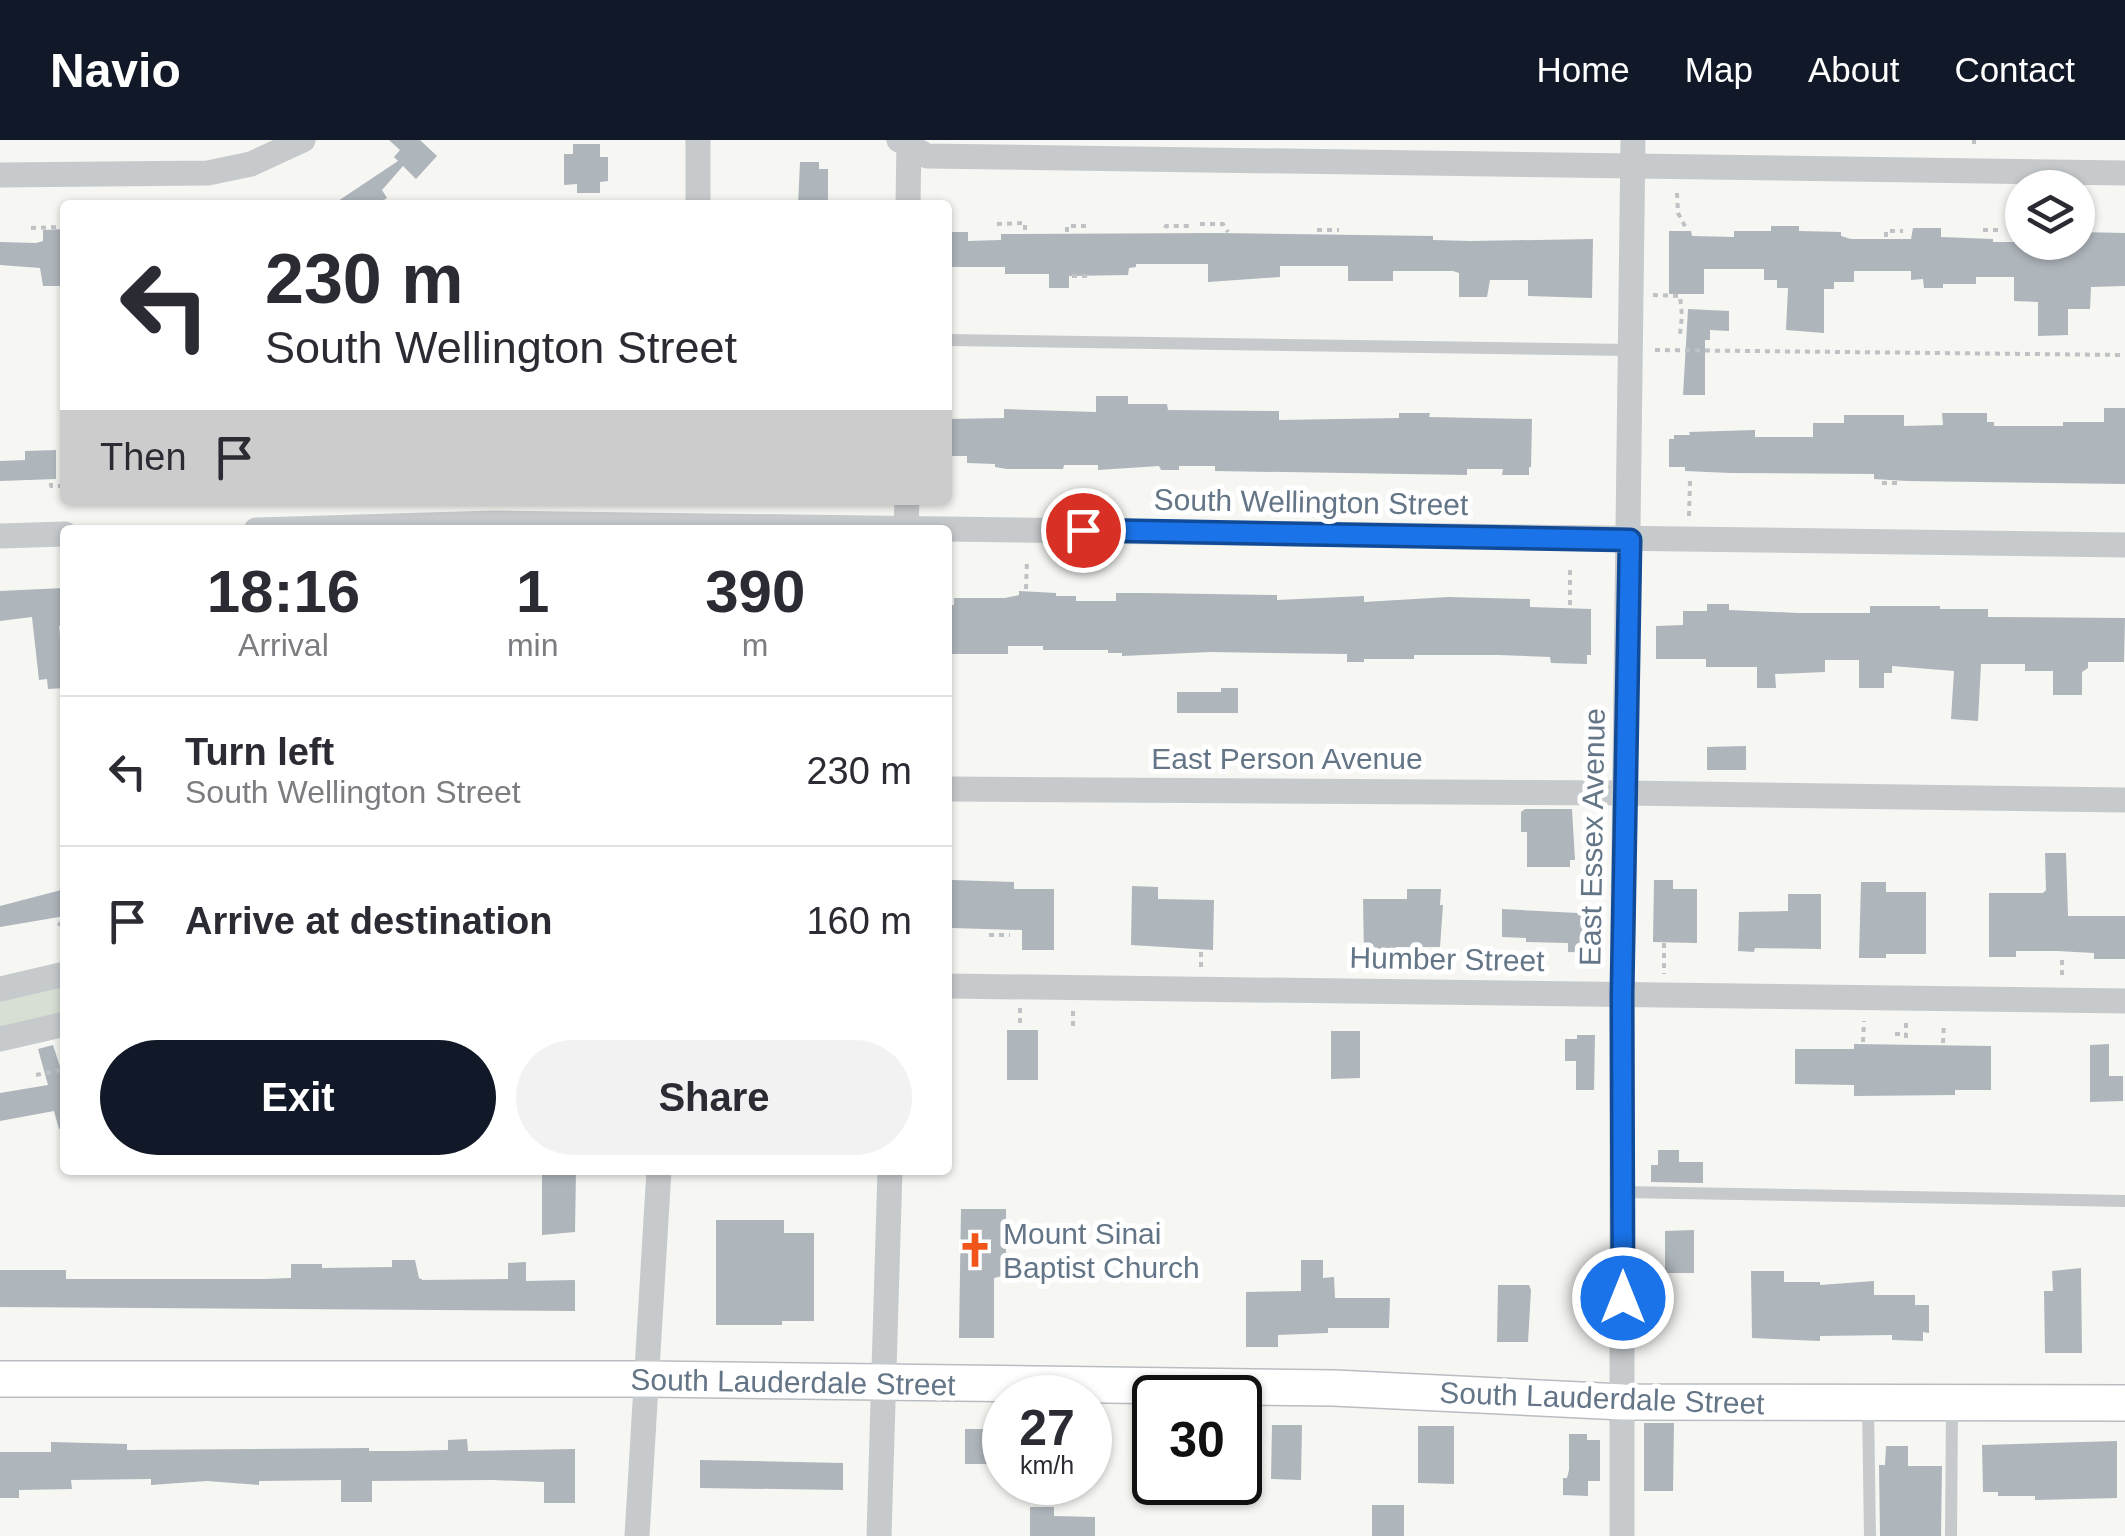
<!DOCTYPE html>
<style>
:root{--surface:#fff;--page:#f2f2f3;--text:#2b2b33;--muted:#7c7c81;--line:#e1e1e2;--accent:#111827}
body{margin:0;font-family:Helvetica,sans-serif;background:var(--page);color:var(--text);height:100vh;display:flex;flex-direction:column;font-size:38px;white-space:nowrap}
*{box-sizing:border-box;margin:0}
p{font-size:32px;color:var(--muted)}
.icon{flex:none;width:55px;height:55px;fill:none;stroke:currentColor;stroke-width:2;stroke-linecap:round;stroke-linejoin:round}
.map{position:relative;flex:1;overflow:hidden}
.sheet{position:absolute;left:60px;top:385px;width:892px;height:650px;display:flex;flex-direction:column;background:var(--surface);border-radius:10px;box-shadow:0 2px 8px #0004}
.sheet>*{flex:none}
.banner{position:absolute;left:60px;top:60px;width:892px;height:305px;border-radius:10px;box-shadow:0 2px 8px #0004;background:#fff;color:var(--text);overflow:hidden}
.buttons{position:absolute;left:2005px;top:30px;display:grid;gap:20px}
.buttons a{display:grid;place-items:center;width:90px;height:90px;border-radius:50%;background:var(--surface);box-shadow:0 2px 8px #0004;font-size:50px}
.speed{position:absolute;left:982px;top:1235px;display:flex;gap:20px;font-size:50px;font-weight:700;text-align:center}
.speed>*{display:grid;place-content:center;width:130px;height:130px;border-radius:50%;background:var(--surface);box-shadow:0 2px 8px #0004;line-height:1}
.speed small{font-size:25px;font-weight:400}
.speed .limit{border:5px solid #111;border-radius:15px;background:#fff;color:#111}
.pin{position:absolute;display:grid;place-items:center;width:85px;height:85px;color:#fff;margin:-42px;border:5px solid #fff;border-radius:50%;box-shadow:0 2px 10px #0007}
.me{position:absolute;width:110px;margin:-55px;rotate:0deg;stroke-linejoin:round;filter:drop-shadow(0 0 8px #0008)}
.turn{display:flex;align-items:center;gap:35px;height:210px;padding:0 40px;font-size:45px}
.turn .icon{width:130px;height:130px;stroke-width:2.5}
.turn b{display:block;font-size:70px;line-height:85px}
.then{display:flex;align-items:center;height:95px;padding:0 40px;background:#0003;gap:20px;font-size:38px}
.eta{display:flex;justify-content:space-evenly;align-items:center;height:170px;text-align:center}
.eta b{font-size:60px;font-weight:700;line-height:70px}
.button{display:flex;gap:20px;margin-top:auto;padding:20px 40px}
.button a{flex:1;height:115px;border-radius:60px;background:var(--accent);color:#fff;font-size:40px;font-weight:700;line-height:115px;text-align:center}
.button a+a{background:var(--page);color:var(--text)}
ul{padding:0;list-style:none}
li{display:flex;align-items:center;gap:30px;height:150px;padding:0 40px;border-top:2px solid var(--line)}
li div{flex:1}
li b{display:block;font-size:38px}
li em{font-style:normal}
header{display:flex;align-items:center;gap:60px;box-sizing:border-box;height:140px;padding:0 50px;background:var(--accent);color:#fff}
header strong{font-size:48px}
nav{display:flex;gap:55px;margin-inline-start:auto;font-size:35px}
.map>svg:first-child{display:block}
</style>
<header>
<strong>Navio</strong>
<nav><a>Home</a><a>Map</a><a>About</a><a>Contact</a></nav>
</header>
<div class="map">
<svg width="2125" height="1396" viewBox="0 0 2125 1396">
<rect width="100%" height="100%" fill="#f6f7f3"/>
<path fill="#d7dfd4" d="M65,844V873L0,888V859Z"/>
<g fill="#aeb5bb">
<path d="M389,0H420L437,16L416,39L403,26L382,50L387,58L376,65H332L398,21L394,17L400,10Z"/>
<path d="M573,4H600V17H608V41L600,42V53H577V44L564,45V14H573Z"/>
<path d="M800,22H819V29H828V65H798Z"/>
<path d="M1771,86H1799V91L1841,92V96L1851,99H1911L1913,88H1941V97L1993,99V102H2078V92L2125,93V146L2091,147L2090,169H2068V195L2038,196V162L2014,161V137H1976V144H1943V148H1924L1923,139L1911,140V131H1854V142H1834V149H1824V193L1786,190L1788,148H1777V140H1764V129H1704V154H1669V91H1691L1692,96L1734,97V91H1771Z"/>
<path d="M65,89V146H43L40,128L0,125V102L36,103L43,101V90Z"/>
<path d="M948,92H968V101L1001,100V94L1219,93L1433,96V100L1471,101L1593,99L1592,158L1528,156V140H1490L1487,157H1459V133L1453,131H1393V141H1348V126H1280V137L1208,142V124H1136V127L1129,128L1128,135L1069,136V148H1049V134H1005V127H948Z"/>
<path d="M1688,169L1729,171V191L1710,190V200H1705V255H1683Z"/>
<path d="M1096,256H1128V264H1167L1168,270L1279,271V280L1399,278V273H1430L1429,277L1532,279L1531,327H1529V335H1502L1503,329H1467V335L1215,331V326H1179V330H1161L1159,326L1098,330V325H1064L1063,329H1007L995,327V324L967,323V316H948V279L1004,278V269L1096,272Z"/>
<path d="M2104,268H2125V344L1907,341L1874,339V334L1730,333L1685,331V327H1669V299H1674V295H1690L1689,292L1755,290V297H1813V283H1844V275H1904V286L1943,285L1942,273H1987V282H1994V286H2063V282H2104Z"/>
<path d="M56,310V339L0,341V321L25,320V311Z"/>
<path d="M63,448L65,486H59L65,548L48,549L47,539L39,540L32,477L0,481V451Z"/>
<path d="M1019,451L1056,453V456H1076V461H1116V453H1147L1277,455V460L1364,456V462L1448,457L1530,459V467L1591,469V515H1587V524L1551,523L1550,517L1498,515H1414V519H1364V522H1347V514L1210,512L1122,516V513H1108V510H1043V506H1008V514H948V465H954V458H1005L1019,455Z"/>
<path d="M1707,464H1729V470L1799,473H1870V466H1940V469H1988V477L2125,478L2124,522H2088V528L2082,532V555H2053V531H2025V524H1981L1978,581L1951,579L1954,531L1892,526V533H1884V548H1859V520H1825V532L1775,534L1776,548H1757V527H1706V519H1656V486L1683,485V471H1707Z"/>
<path d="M1221,548H1238V573H1177V552H1221Z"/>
<path d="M1746,606V630H1707V607Z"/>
<path d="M1525,669H1572L1575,720H1570V727H1527V692H1521V672Z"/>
<path d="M2045,713H2066L2068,776H2125V819H2094V813L2057,811H2016V817H1989V753H2043L2046,750Z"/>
<path d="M952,740L1014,742V749H1054V810H1022V790L952,788Z"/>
<path d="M1654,740H1673V749H1697V803L1653,802Z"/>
<path d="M1861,742H1886V752H1926V814H1886V818H1859Z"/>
<path d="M1132,746L1158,747V759L1214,760L1213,810L1131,805Z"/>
<path d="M65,749V776L0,787V766Z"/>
<path d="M1407,749H1441L1440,765H1443L1440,807H1396V816H1364L1363,759H1407Z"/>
<path d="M1788,754H1821V809L1755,808L1754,812L1738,811L1739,772L1788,771Z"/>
<path d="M1502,769L1597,774V813L1568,812V803L1526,802V798L1502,797Z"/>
<rect x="1007" y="890" width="31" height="50"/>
<path d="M1331,891H1360V938L1331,939Z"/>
<path d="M1577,895H1595L1594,950H1576V921H1565V899H1577Z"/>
<path d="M1854,904L1991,906V950H1955V955L1854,956V945L1795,944V909H1854Z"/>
<path d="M2109,904V936H2123V961L2090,962V905Z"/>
<path d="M53,905L65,942V988L59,989L54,971L0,981V953L48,945L38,909Z"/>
<path d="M1658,1010H1679V1022H1703V1043L1651,1042V1025H1658Z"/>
<path d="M542,1030H576L575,1092L542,1095Z"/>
<path d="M961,1069H1006V1135L994,1138V1198H959Z"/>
<path d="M716,1080H784V1093H814V1181H782V1185H716Z"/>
<path d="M1694,1090V1133H1665V1091Z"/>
<path d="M392,1120H415L419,1138L423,1140L508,1139V1123L526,1122V1141L575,1140V1171L0,1167V1130H66V1139H265L291,1138V1124H322V1128L392,1127Z"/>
<path d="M1301,1120H1323V1138L1334,1137L1335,1158H1390L1389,1188H1328V1193L1278,1195V1207H1246V1152L1301,1151Z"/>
<path d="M2081,1128L2082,1213H2045L2044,1151H2053L2052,1131Z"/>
<path d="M1751,1131H1784V1142H1820V1145L1874,1141V1155H1915V1165H1929V1193L1923,1192V1201L1892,1200V1195L1820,1196V1201L1752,1198Z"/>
<path d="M1498,1145H1529L1531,1150L1528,1202H1497Z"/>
<path d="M1644,1283H1674L1673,1351H1644Z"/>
<path d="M1272,1285H1302L1301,1340L1271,1339Z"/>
<path d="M1418,1286H1454V1344L1418,1343Z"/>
<rect x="965" y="1289" width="40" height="35"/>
<path d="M1569,1294H1587V1300H1600V1341H1588V1356L1563,1355V1338H1567L1569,1330Z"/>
<path d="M467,1299L468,1311L575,1309V1363H544V1342L493,1340L372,1341V1362H341V1340L259,1341V1345L207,1341L151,1345V1339L71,1340L72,1349L19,1350V1358H0V1312H51V1302L127,1304V1310L369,1308V1311H404L448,1310V1300Z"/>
<path d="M2117,1301V1358L2035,1360V1356H1998V1352H1983L1982,1305Z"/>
<path d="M1886,1306H1908V1326H1942L1941,1396H1880L1879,1325H1885Z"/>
<path d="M700,1320L843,1323V1350L700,1348Z"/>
<rect x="1372" y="1365" width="32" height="31"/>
<path d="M1030,1367H1054V1376L1095,1377V1396H1030Z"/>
</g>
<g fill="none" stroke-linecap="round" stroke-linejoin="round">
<defs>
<path id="secondary" d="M0,1239H648L1334,1248L1623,1262L2125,1263"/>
</defs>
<use href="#secondary" stroke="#b8bdc2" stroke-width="38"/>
<g stroke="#bfc2c4" stroke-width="4" stroke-dasharray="5 5" stroke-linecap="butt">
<path d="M1974,0V4"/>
<path d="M1677,53L1678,73L1687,90"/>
<path d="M997,84L1025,83V91"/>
<path d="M1200,84H1223L1228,92"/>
<path d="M31,88L60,87"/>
<path d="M1165,88L1166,86H1193"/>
<path d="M1317,90H1339"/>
<path d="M1983,90H1998"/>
<path d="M1067,92V86H1091"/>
<path d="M1886,97V91H1903"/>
<path d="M1072,136H1089"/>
<path d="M1653,155L1680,156L1682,176L1680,194"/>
<path d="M1655,210L2125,215"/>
<path d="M51,343V346H65"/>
<path d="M1882,343H1901"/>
<path d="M1689,376L1690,341"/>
<path d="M1026,449L1027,419"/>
<path d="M1570,465V426"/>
<path d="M58,783L65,788"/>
<path d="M989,795H1010"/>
<path d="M1664,803V834"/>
<path d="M1201,827V811"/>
<path d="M2062,835V815"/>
<path d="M1020,868V888"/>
<path d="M1073,871V891"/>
<path d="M1906,883V903"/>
<path d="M1895,894H1906"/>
<path d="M1863,902L1864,881"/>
<path d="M1943,903L1944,883"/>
<path d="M36,935L65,929"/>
<path d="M581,1031L590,1030"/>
</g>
<g stroke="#c6cacd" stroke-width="12">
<path d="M948,200L1631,210"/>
<path d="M1622,1052L2125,1061"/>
<path d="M1868,1264L1870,1396"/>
<path d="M1951,1396L1952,1266"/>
</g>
<g stroke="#c6cacd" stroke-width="25">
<path d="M899,0L927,16L2125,33"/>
<path d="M0,35L208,33L251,24L303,0"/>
<path d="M698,65V0"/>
<path d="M908,65L909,0"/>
<path d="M906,388L907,360"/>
<path d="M256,390L495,383L2125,405"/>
<path d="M0,396L65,394"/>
<path d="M948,649L1626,653L2125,660"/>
<path d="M948,846L2125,861"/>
<path d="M0,849L65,834"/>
<path d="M0,899L65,884"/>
<path d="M637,1396L659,1030"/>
<path d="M879,1396L890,1030"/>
<path d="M1622,1396V854L1633,0"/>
</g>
<use href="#secondary" stroke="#fff" stroke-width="35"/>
</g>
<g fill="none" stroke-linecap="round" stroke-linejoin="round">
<defs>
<path id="route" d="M1083,390L1630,400L1622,854L1623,1158"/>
</defs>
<use href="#route" stroke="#114b97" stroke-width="25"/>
<use href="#route" stroke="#1a73e8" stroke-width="18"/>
</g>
<defs>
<symbol id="church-bare" viewBox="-9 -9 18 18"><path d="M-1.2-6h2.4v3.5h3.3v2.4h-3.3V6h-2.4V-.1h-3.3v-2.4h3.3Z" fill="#f15519" stroke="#fff" stroke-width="2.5" paint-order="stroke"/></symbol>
</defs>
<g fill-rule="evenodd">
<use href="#church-bare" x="950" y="1085" width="50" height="50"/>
</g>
<g text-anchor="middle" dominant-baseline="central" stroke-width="10" stroke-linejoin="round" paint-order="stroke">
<g font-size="30" fill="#637586" stroke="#fff">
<text transform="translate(1311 362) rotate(1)">South Wellington Street</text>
<text x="1287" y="618">East Person Avenue</text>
<text transform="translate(1592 697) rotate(-89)">East Essex Avenue</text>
<text transform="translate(1447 819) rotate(1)">Humber Street</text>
<text transform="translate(793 1242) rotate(1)">South Lauderdale Street</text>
<text transform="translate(1602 1258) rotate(2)">South Lauderdale Street</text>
</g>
<g font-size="30" fill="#637586" stroke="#fff" text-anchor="start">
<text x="1003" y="1093">Mount Sinai<tspan x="1003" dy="34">Baptist Church</tspan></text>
</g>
</g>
</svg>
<div class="buttons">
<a><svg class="icon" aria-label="layers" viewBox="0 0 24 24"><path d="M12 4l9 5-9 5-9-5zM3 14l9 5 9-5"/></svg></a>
</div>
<div class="speed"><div>27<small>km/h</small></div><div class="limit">30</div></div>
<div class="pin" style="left:1083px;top:390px;background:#d93025"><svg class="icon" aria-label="arrive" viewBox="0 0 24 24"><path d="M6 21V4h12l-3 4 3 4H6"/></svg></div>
<svg class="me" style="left:1623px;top:1158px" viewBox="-20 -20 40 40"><circle r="17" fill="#1a73e8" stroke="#fff" stroke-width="3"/><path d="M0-11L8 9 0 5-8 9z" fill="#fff"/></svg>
<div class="banner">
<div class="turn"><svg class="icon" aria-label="left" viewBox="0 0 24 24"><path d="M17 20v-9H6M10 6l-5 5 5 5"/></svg><div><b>230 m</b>South Wellington Street</div></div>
<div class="then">Then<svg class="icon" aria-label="arrive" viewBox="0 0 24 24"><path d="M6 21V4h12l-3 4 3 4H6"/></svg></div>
</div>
<section class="sheet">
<div class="eta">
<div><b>18:16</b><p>Arrival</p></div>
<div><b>1</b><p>min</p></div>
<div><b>390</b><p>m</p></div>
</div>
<ul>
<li><svg class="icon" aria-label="left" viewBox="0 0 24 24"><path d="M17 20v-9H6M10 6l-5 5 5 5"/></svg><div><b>Turn left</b><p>South Wellington Street</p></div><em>230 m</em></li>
<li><svg class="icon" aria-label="arrive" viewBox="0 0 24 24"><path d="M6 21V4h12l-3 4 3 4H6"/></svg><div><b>Arrive at destination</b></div><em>160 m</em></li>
</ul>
<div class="button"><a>Exit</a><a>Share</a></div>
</section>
</div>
